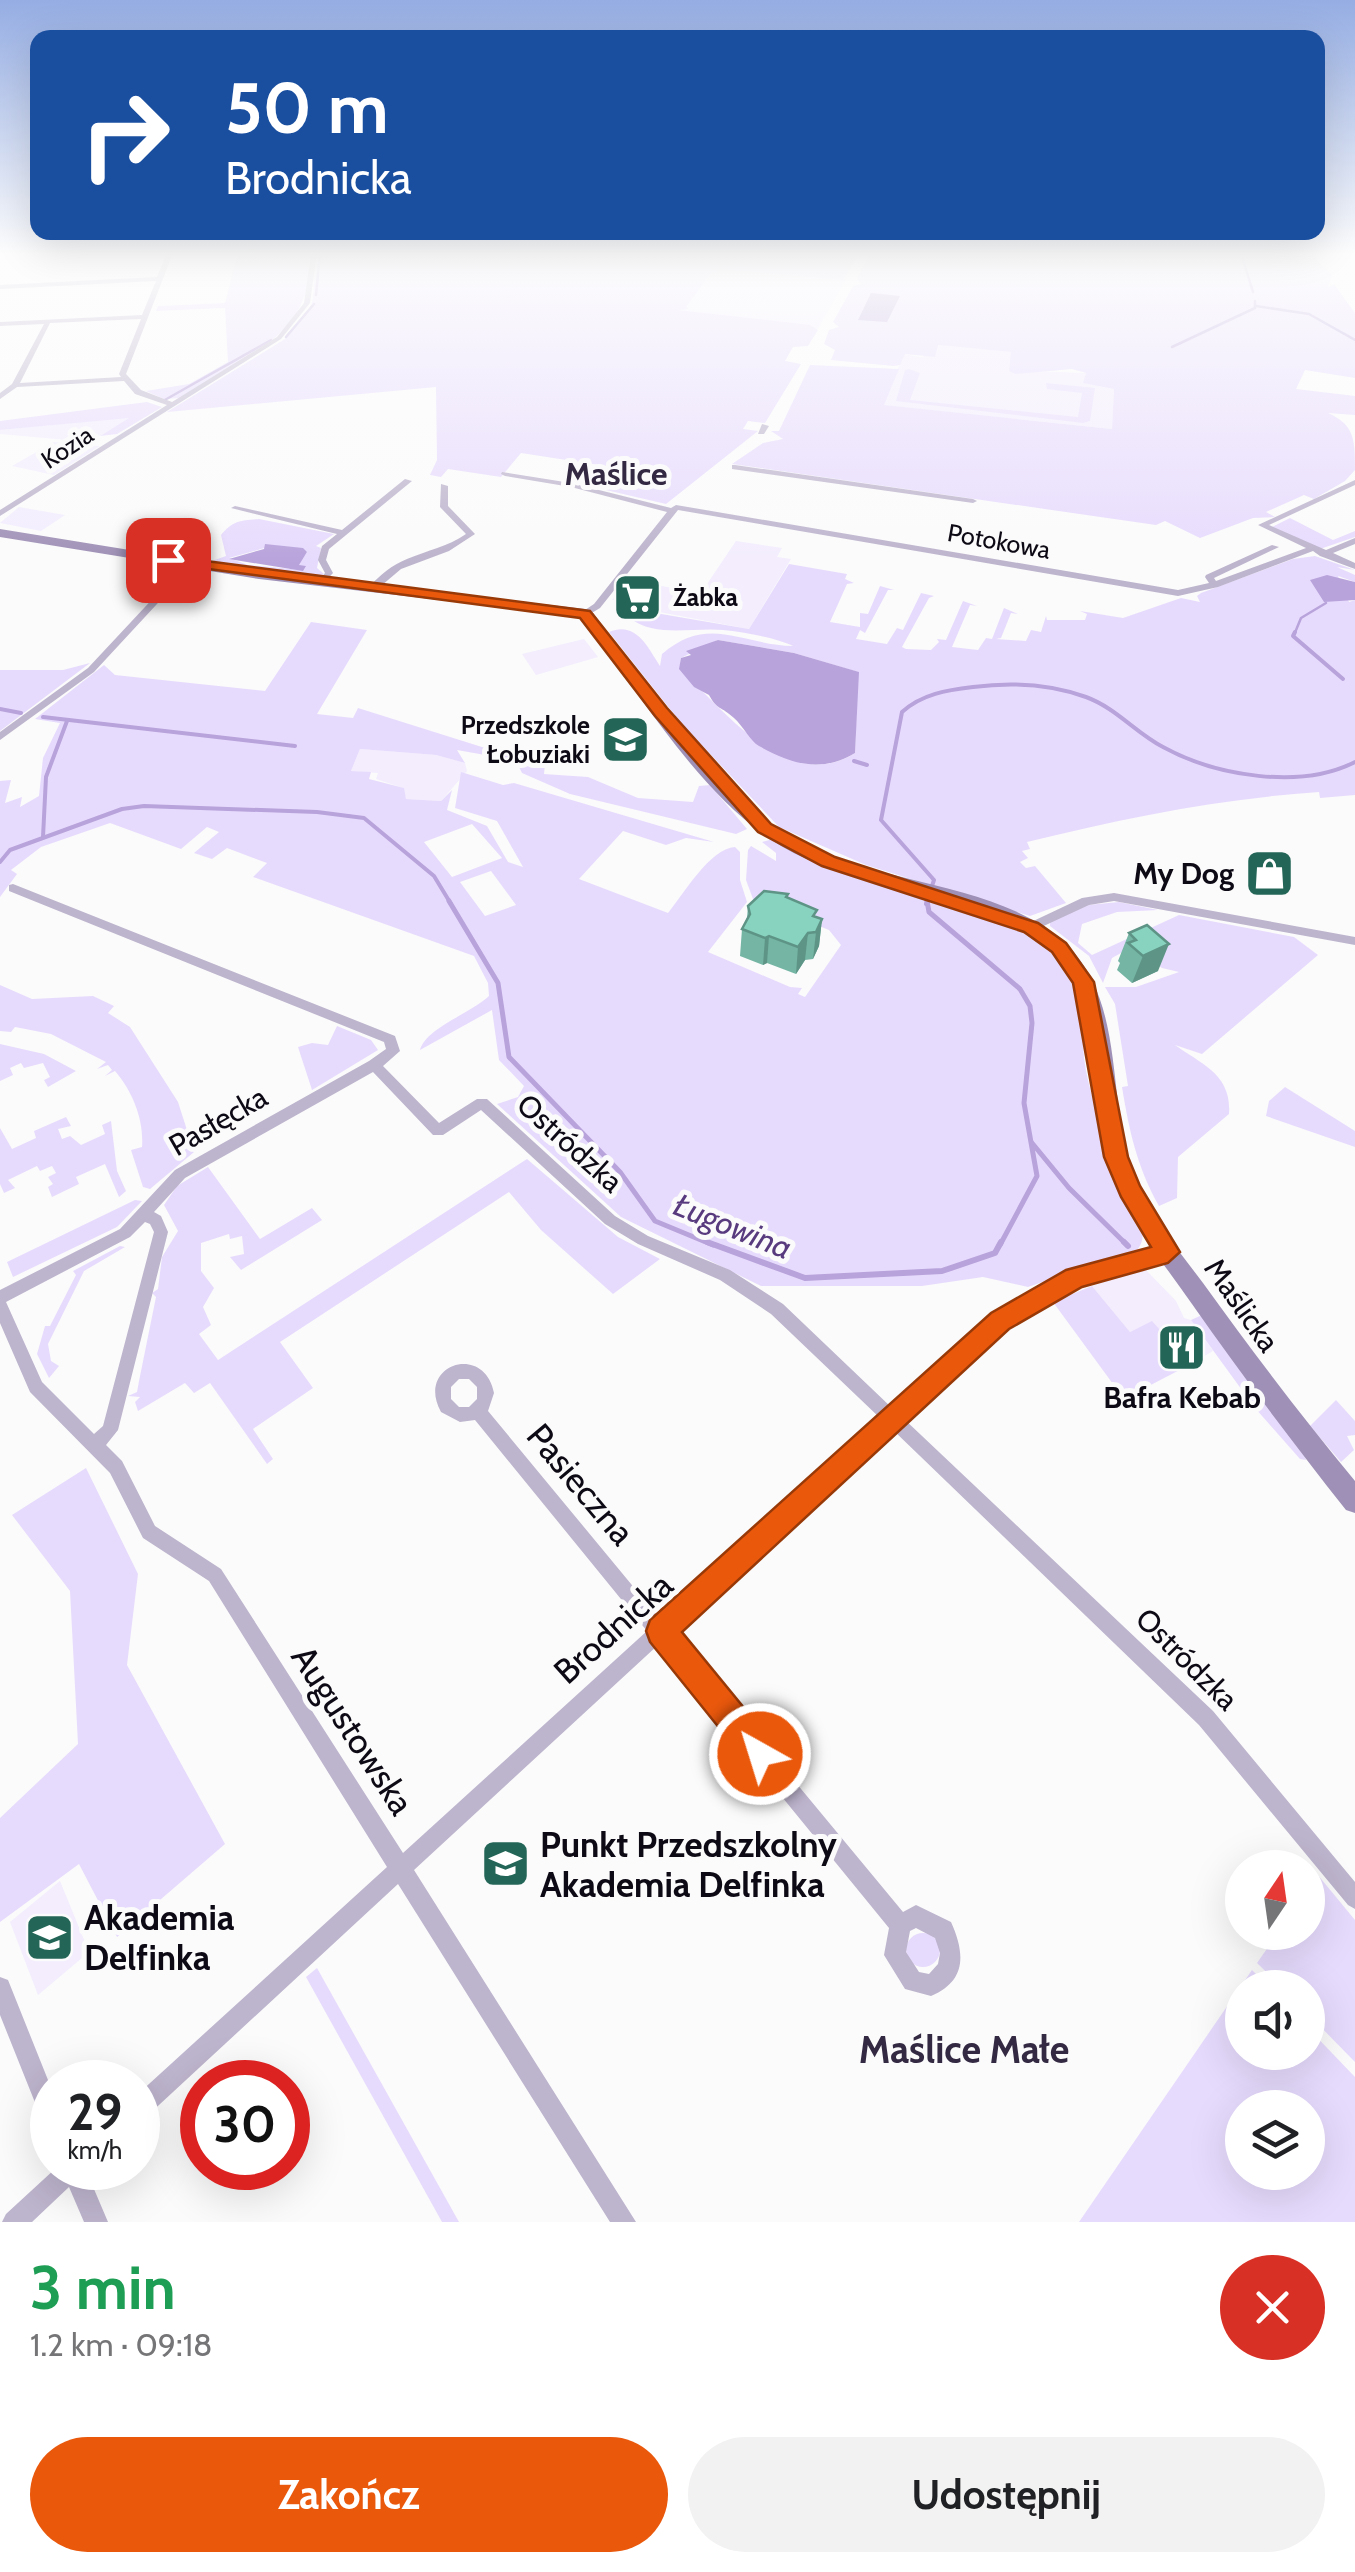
<!DOCTYPE html>
<html lang="pl">
<meta charset="utf-8">
<style>
:root{--surface:#fff;--page:#f2f2f2;--text:#202124;--muted:#757577;--accent:#ea580c}
body{margin:0;font-family:Cabin,sans-serif;background:var(--page);color:var(--text);height:100vh;display:flex;flex-direction:column;font-size:38px;white-space:nowrap}
*{box-sizing:border-box;margin:0}
p{font-size:32px;color:var(--muted)}
.icon{flex:none;width:55px;height:55px;fill:none;stroke:currentColor;stroke-width:2;stroke-linecap:round;stroke-linejoin:round}
.map{position:relative;height:2222px;overflow:hidden}
.side{display:flex;flex-direction:column;background:var(--surface);flex:1}
.side>*{flex:none}
.hud{position:absolute;left:30px;top:30px;width:1295px;height:210px;border-radius:20px;box-shadow:0 10px 40px #0002;background:#1a4fa0;color:#fff;overflow:hidden}
.needle{width:65px;rotate:13deg}
.fabs{position:absolute;left:1225px;top:1850px;display:grid;gap:20px}
.fabs a{display:grid;place-items:center;width:100px;height:100px;border-radius:50%;background:var(--surface);box-shadow:0 10px 40px #0002;font-size:50px}
.speed{position:absolute;left:30px;top:2060px;display:flex;gap:20px;font-size:50px;font-weight:700;text-align:center}
.speed>*{display:grid;place-content:center;width:130px;height:130px;border-radius:50%;background:var(--surface);box-shadow:0 10px 40px #0002;line-height:1}
.speed small{font-size:25px;font-weight:400}
.speed .limit{border:15px solid #d22;background:#fff;color:#111}
.pin{position:absolute;display:grid;place-items:center;width:85px;height:85px;color:#fff;margin:-42px;border-radius:20px;box-shadow:0 5px 15px #0006}
.me{position:absolute;width:110px;margin:-55px;rotate:321deg;stroke-linejoin:round;filter:drop-shadow(0 0 8px #0008)}
.turn{display:flex;align-items:center;gap:35px;height:210px;padding:0 30px;font-size:45px}
.turn .icon{width:130px;height:130px;stroke-width:2.5}
.turn b{display:block;font-size:70px;line-height:85px}
.round{display:grid;place-items:center;flex:none;width:105px;height:105px;border-radius:52px;background:var(--page)}
.head{display:flex;align-items:center;justify-content:space-between;height:170px;padding:0 30px}
h1{font-size:60px;font-weight:800;line-height:75px;color:#1e9e55}
.action{display:flex;gap:20px;margin-top:auto;padding:20px 30px}
.action a{flex:1;height:115px;border-radius:60px;background:var(--accent);color:#fff;font-size:40px;font-weight:800;line-height:115px;text-align:center}
.action a+a{background:var(--page);color:var(--text)}
.map>svg:first-child{display:block}
</style>
<div class="map">
<svg width="1355" height="2222" viewBox="0 0 1355 2222">
<rect width="100%" height="100%" fill="#fbfbfb"/>
<g fill="#f3edfe">
<path d="M711,265L847,277L818,329L673,313Z"/>
<path d="M937,345L1012,352L1009,370L1086,373L1084,382L1114,389L1112,429L883,405L904,354L922,357Z"/>
<path d="M132,417L89,442L0,434V430Z"/>
<path d="M54,442L100,446L54,475L12,466Z"/>
<path d="M19,507L65,515L41,531L0,523Z"/>
<path d="M736,541L782,548L777,557L791,559L749,629L617,604L619,601L612,600L627,580L701,593Z"/>
<path d="M584,639L598,657L536,675L522,654Z"/>
<path d="M360,749L436,755L465,763L467,771L441,801L406,799L403,788L376,779L378,773L351,771Z"/>
<path d="M1144,1268L1176,1301L1184,1318L1191,1320L1213,1351L1191,1364L1153,1322L1130,1332L1092,1286Z"/>
<path d="M60,1881L89,1952L38,1995L10,1922Z"/>
</g>
<g fill="#e7dbfd" fill-rule="evenodd">
<path d="M238,253H310C308,268 309,287 303,300C284,347 221,372 180,398L164,399L146,391L189,384L228,362L225,308L156,311L158,306L225,303Z"/>
<path d="M317,253H860L843,280L710,268L718,272L711,273L686,307L689,309L677,310L810,325L818,330L808,346L793,347L785,361L801,364L765,423L748,421L743,429L758,431L666,504L606,490L607,485L638,471L521,453L501,477L448,469L441,477L430,475L437,460L436,387L167,412L285,339L312,304Z"/>
<path d="M870,253H1310L1332,275L1328,287L1334,284L1355,313V378L1305,370L1296,389L1355,396V415L1328,413C1355,425 1355,440 1355,470L1345,481L1314,499L1304,495L1266,512L1275,517L1253,518L1200,538L1165,521L1156,525L732,464L763,443L783,439L771,431H779L810,365L899,369L884,405L1112,429L1114,389L1083,383L1086,373L1072,369L1015,374L1009,371L1011,352L938,345L935,357L905,354L900,365L894,366L831,360L835,350L824,344L829,330L839,327L833,322L853,286L861,284L857,279Z"/>
<path d="M909,369L920,373L910,400L1078,417L1082,393L1047,389L1046,383L1095,388L1090,421L1083,423L896,401L905,370Z"/>
<path d="M147,402L162,407L117,434L100,436L129,418L0,430V421Z"/>
<path d="M1290,518L1333,540L1355,531V537L1320,549L1272,527Z"/>
<path d="M259,519L334,534L316,546L321,548L317,568L324,574L318,578L195,559L212,561L226,556L221,535C232,521 241,520 259,519ZM268,547L307,552L298,565L303,570L248,565L229,558Z"/>
<path d="M1315,556L1355,570L1337,567L1355,575V582L1338,576L1349,602L1355,600V795L1320,798L1319,792C1218,799 1124,818 1027,842L1030,849L1022,851L1028,858L1020,862L1026,868L1035,866L1066,903L1030,916L866,865L779,827L681,723L609,632C636,621 647,646 660,666L662,654C709,614 741,645 793,646C776,638 744,632 723,630C694,627 654,638 630,618L638,610L749,629L789,564L847,574L845,579L854,583L847,584L830,622L860,627V613L868,614L880,586L894,590H888L865,633L860,630L856,639L887,644L897,628L903,630L921,593L934,596L929,598L902,647L906,649L931,650L939,642L937,639L946,640L963,601L977,606L970,605L952,647L978,650L986,638L992,639L1004,608L1018,614L1011,613L1001,638L996,639L1026,641L1031,630L1041,632L1046,616L1047,620H1085L1087,614L1080,611L1123,618L1181,598L1200,602L1197,596L1201,593L1293,559ZM718,640L794,653L858,672L855,753C788,795 725,711 680,669L681,658Z"/>
<path d="M311,622L367,630L317,714L353,718L358,708L501,753L546,754L544,774L588,777L638,798L693,802L699,786L710,785L747,829L736,834L570,794L522,773L518,765L502,758L457,750L465,763L436,755L360,749L351,771L371,772L369,779L404,788L406,799L441,801L452,790L447,810L487,826L508,862L523,867L497,821L455,808L461,772L503,785L514,783L714,842L686,838L666,845L623,831L579,879L668,913C683,895 710,848 735,847L740,852V880L747,902L708,952L790,987L802,988L798,994L805,997L841,945L829,930L753,899L746,880L748,850L751,846L776,861V853L762,842L773,839C798,850 824,863 850,872C915,896 1055,911 1077,989C1084,1012 1082,1035 1084,1058C1088,1090 1101,1123 1110,1154C1117,1182 1156,1226 1138,1249L1028,1287L983,1277L922,1286H761L621,1217L497,1104L518,1097L524,1086L499,1060L492,1010L420,1050C426,1028 471,1013 489,996L488,983L474,956L253,877L267,863L227,848L212,859L194,853L219,832L207,827L181,849L110,823L41,847L11,870L17,874L0,897V781L11,780L5,803L22,797L20,807L39,796L43,758L60,723L35,719L104,665L115,675L265,691ZM472,824L502,858L452,877L424,842ZM491,871L516,905L485,916L460,882Z"/>
<path d="M90,663L0,731V670H63Z"/>
<path d="M1119,902L1158,910L1117,912L1082,924L1078,943L1092,955L1179,915L1294,937L1318,955L1202,1054L1175,1045C1201,1064 1232,1074 1229,1114L1178,1157L1177,1198L1159,1206C1137,1167 1129,1130 1122,1087L1128,1086L1115,1004L1105,987H1136L1179,972L1162,968L1132,947L1112,958L1103,983L1089,956L1050,926V922L1088,905Z"/>
<path d="M0,985L32,999L93,996L114,1006L108,1013L130,1027L178,1102L194,1152L150,1189L143,1187L131,1150L142,1147C144,1120 133,1092 115,1071L105,1076L112,1070L108,1065L97,1069L106,1062L51,1034L15,1027L11,1032L0,1031Z"/>
<path d="M337,1026L371,1040L378,1050L312,1090L298,1047L312,1043L328,1045Z"/>
<path d="M0,1044L44,1054L76,1071L48,1087L44,1080L50,1077L43,1063L24,1068L21,1063L10,1068L13,1075L0,1081Z"/>
<path d="M1285,1087L1355,1131V1147L1266,1116L1269,1101Z"/>
<path d="M66,1117L71,1126L58,1129L62,1139L70,1136L81,1145L105,1134L102,1125L111,1121L117,1171L126,1191L119,1197L105,1164L76,1177L79,1184L52,1197L48,1187L53,1184L48,1177L56,1173L52,1166L40,1171L37,1166L8,1180L15,1188L4,1193L0,1184V1128L12,1149L36,1138L34,1131Z"/>
<path d="M527,1159L618,1237L660,1259L613,1294L541,1230L509,1192L280,1342L313,1388L253,1429L273,1459L267,1464L210,1383L194,1393L185,1383L138,1411L135,1402L140,1397L128,1396L137,1392L139,1381L156,1297L152,1293L158,1289L162,1257L178,1231L164,1205L177,1186L208,1167L260,1239L312,1208L322,1220L241,1270L230,1257L244,1254L242,1236L230,1239L229,1234L201,1243V1271L214,1288L203,1307L211,1325L199,1334L218,1360Z"/>
<path d="M135,1200L142,1201L117,1227L13,1277L7,1262Z"/>
<path d="M120,1246L125,1247L84,1271L48,1344L51,1361L59,1366L49,1378L37,1354L45,1326H50L76,1275L73,1271Z"/>
<path d="M1092,1286L1130,1332L1152,1321L1191,1364L1124,1399L1053,1302Z"/>
<path d="M1202,1315L1303,1448L1306,1460L1300,1459L1255,1408L1191,1320Z"/>
<path d="M1336,1400L1355,1421V1435L1347,1436L1354,1450L1341,1462L1310,1426Z"/>
<path d="M86,1468L138,1574L127,1665L225,1844L117,1937L79,1864L0,1922V1818L78,1744L70,1591L12,1515Z"/>
<path d="M1317,1874L1355,1920V2062L1308,2014V1988L1282,1987L1257,1963L1278,1933L1308,1932V1889Z"/>
<circle cx="923" cy="1950" r="17"/>
<path d="M317,1968L459,2222H442L306,1977Z"/>
<path d="M1252,1970L1269,1987L1242,1988V2052H1308V2028L1355,2077V2222H1079ZM1242,2108H1308V2172H1242Z"/>
</g>
<g fill="#b8a3db">
<path d="M871,293L900,296L887,322L858,320Z"/>
<path d="M265,544L303,548L307,552L299,565L306,566L303,571L229,559L264,549Z"/>
<path d="M1327,575L1355,582V600L1324,602L1310,580Z"/>
<path d="M718,640L794,653L859,672L855,753C820,774 790,763 759,746C751,742 743,726 734,718C721,706 717,710 709,695L694,687L679,669L681,658L691,655L686,651Z"/>
</g>
<g fill="none" stroke-linecap="round" stroke-linejoin="round">
<g stroke="#b8a3db" stroke-width="2.5">
<path d="M1241,253L1253,292"/>
<path d="M316,295L320,253"/>
<path d="M1256,306L1309,314L1355,340"/>
<path d="M286,337L314,304"/>
<path d="M1172,347L1255,308V301"/>
<path d="M163,401L271,340"/>
<path d="M1294,635L1301,618L1326,603"/>
</g>
<g stroke="#b8a3db" stroke-width="4">
<path d="M1295,632L1293,636L1343,679"/>
<path d="M0,709L21,713"/>
<path d="M43,717L295,746"/>
<path d="M854,761L867,765"/>
<path d="M43,837L46,777L67,721"/>
<path d="M0,862L10,850L122,809L144,806L317,812L364,818L434,876L451,904"/>
<path d="M926,904L934,880L881,820L902,712C922,694 947,690 973,687C1011,682 1050,684 1086,697C1116,708 1136,733 1163,747C1216,776 1300,790 1355,762"/>
</g>
<g stroke="#b8a3db" stroke-width="5">
<path d="M449,901L498,983L509,1057L620,1172L655,1221L713,1245"/>
<path d="M927,901L929,912L1020,989L1030,1006L1032,1023L1024,1103L1037,1176L1000,1245"/>
<path d="M1032,1143L1069,1188L1127,1245"/>
</g>
<g stroke="#b8a3db" stroke-width="6">
<path d="M707,1242L805,1278L942,1271L995,1253L1001,1242"/>
<path d="M1124,1242L1128,1246"/>
</g>
<g fill="#bdb4cd" fill-rule="evenodd">
<path d="M167,253H173L126,374L141,390L172,402L277,337L304,303L311,253H317L310,303L281,339L0,516V510L167,405L135,394L124,381L17,387L0,399V393L12,384L44,324L0,326V322L142,315L156,281L0,289V285L157,277ZM141,319L119,374L121,377L20,383L50,323Z"/>
<path d="M762,424L769,426L764,434H758Z"/>
<path d="M735,465L973,499L977,501L973,503L732,469V465Z"/>
<path d="M502,472L571,483L671,508L676,505L1178,590L1209,583L1205,577L1206,575L1272,545L1279,547L1214,578L1216,581L1306,548L1258,525L1355,480V485L1269,525L1326,550L1355,538V544L1333,553L1355,563V569L1320,556L1313,551L1218,587L1178,596L678,510L600,608L585,617L582,616V612L594,604L667,512L571,487L505,476L501,474Z"/>
<path d="M405,479L412,481L329,549L326,560L333,573L321,586L317,583L325,573L318,560L322,546L337,534L231,508L235,506L342,530Z"/>
<path d="M441,484L448,486V506L475,534L449,551L401,569L375,591H369V587C380,575 392,565 407,559C428,550 447,547 466,534L440,507Z"/>
<path d="M187,562L194,564L94,672L0,740V732L88,668Z"/>
<path d="M13,884L395,1036L400,1051L383,1066L439,1123L477,1099H487L615,1216L648,1236L730,1270L783,1304L892,1408L980,1327L1050,1281L1168,1246L1173,1247L1176,1252L1173,1257L1060,1291L992,1337L903,1418L1213,1711L1355,1882V1909L1348,1905L1199,1725L892,1429L671,1632L903,1912L916,1905L951,1922C965,1953 967,1981 931,1996L905,1989L884,1955L889,1928L658,1645L414,1870L636,2222H610L398,1884L146,2117L138,2120V2094L387,1867L209,1581L143,1538L110,1473L30,1392L0,1323V1290L120,1229L175,1170L369,1061L386,1049L384,1042L9,891V885ZM373,1072L433,1135H443L481,1110L605,1224L638,1244L720,1280L771,1314L880,1418L660,1619L488,1411L494,1393C484,1342 415,1365 441,1412L460,1422L475,1420L647,1631L403,1853L221,1569L155,1526L122,1461L106,1445L118,1430L168,1232L161,1216L154,1212L185,1178ZM145,1222L150,1224L154,1232L103,1426L94,1434L42,1382L6,1302L130,1237ZM459,1379H469L477,1387V1399L469,1407H459L451,1399V1387ZM916,1928L935,1938L940,1953L938,1964L929,1974L919,1972L906,1952L910,1931Z"/>
<path d="M1114,893L1355,937V945L1114,901L1089,905L1035,930H1027L1025,927L1027,924L1082,898Z"/>
<path d="M0,1977L8,1980L52,2090V2129L44,2125L0,2015Z"/>
<path d="M56,2168H85L108,2222H84L69,2187L32,2222H2L6,2214Z"/>
</g>
<path fill="#9e90b6" fill-rule="evenodd" d="M0,529L259,571L585,609L593,613C648,685 715,793 793,839C872,885 1002,881 1067,945C1128,1005 1105,1108 1136,1182C1152,1219 1179,1251 1203,1283C1252,1351 1302,1417 1355,1481V1513L1346,1510C1293,1443 1241,1374 1192,1304C1159,1257 1121,1211 1106,1154C1089,1094 1102,1000 1053,953C984,886 862,895 781,846C700,797 640,693 583,619L577,616L259,579L0,537Z"/>
</g>
<g fill="#74b5a4">
<path d="M788,894V898L816,917L822,919L819,946L813,959L805,960L796,974L767,963L763,965L740,956L742,929L747,918L748,906Z"/>
<path d="M1147,925L1158,971L1132,983L1117,970L1120,963L1118,961L1129,933Z"/>
</g>
<g fill="#5e9486">
<path d="M822,919L819,946L813,959L816,932Z"/>
<path d="M808,933L805,960L796,974L798,947Z"/>
<path d="M769,936L767,963L763,965L765,938Z"/>
<path d="M1169,944L1158,971L1132,983L1143,956Z"/>
</g>
<g fill="#87d3bf" stroke="#5e9486" stroke-width="2.5">
<path d="M764,891L788,894L786,897L817,910L813,916L822,919L816,932L808,933L798,947L769,936L765,938L742,929L750,914L748,906Z"/>
<path d="M1147,925L1169,944L1143,956L1128,943L1136,940L1129,933Z"/>
</g>
<linearGradient id="sky" x2="0" y2="1"><stop stop-color="#95ade3"/><stop offset="0.45" stop-color="#fdfdfd"/><stop offset="1" stop-color="#fdfdfd" stop-opacity="0"/></linearGradient>
<rect width="1355" height="564" fill="url(#sky)"/>
<path fill="#ea580c" stroke="#983908" stroke-width="2.5" d="M168,556L590,611L667,708L771,824L835,857L1038,923L1066,943L1094,982L1128,1157L1140,1186L1180,1252L1168,1263L1082,1287L1009,1329L682,1632L772,1742L777,1754L772,1765L760,1770L749,1765L650,1642L646,1631L650,1620L991,1313L1066,1270L1151,1247L1121,1197L1104,1157L1073,983L1052,952L1024,932L822,866L758,832L655,716L580,618L163,563Z"/>
<defs>
<symbol id="supermarket-square" viewBox="-11 -11 22 22"><rect x="-9" y="-9" width="18" height="18" rx="4" fill="#236657" stroke="#fbfbfb"/><path d="M-6-5.5h2.5l.6 2H6L4.5 2H-2.5L-4.4-4H-6ZM-1.5 3.2a1.3 1.3 0 1 0 .1 0ZM3 3.2a1.3 1.3 0 1 0 .1 0Z" fill="#fff"/></symbol>
<symbol id="school-square" viewBox="-11 -11 22 22"><rect x="-9" y="-9" width="18" height="18" rx="4" fill="#236657" stroke="#fbfbfb"/><path d="M0-5L7-2L0 1L-7-2ZM-4 1L0 2.5L4 1V4Q0 6-4 4Z" fill="#fff"/></symbol>
<symbol id="shop-square" viewBox="-11 -11 22 22"><rect x="-9" y="-9" width="18" height="18" rx="4" fill="#236657" stroke="#fbfbfb"/><path d="M-5-2.5h2.3a2.7 3.5 0 0 1 5.4 0H5L5.5 6h-11ZM-1.5-2.5h3a1.5 2.3 0 0 0-3 0Z" fill="#fff"/></symbol>
<symbol id="restaurant-square" viewBox="-11 -11 22 22"><rect x="-9" y="-9" width="18" height="18" rx="4" fill="#236657" stroke="#fbfbfb"/><path d="M-5-6h1v4h1v-4h1v4h1v-4h1v5L-1.5 .5V6h-2V.5L-5-1ZM5-6V6H3V1.5H1.5Q1.5-4 5-6Z" fill="#fff"/></symbol>
</defs>
<g fill-rule="evenodd">
<use href="#supermarket-square" x="610" y="570" width="55" height="55"/>
<use href="#school-square" x="598" y="712" width="55" height="55"/>
<use href="#shop-square" x="1242" y="846" width="55" height="55"/>
<use href="#restaurant-square" x="1154" y="1320" width="55" height="55"/>
<use href="#school-square" x="478" y="1836" width="55" height="55"/>
<use href="#school-square" x="22" y="1910" width="55" height="55"/>
</g>
<g text-anchor="middle" dominant-baseline="central" stroke-width="10" stroke-linejoin="round" paint-order="stroke">
<g font-size="25" fill="#0e0a15" stroke="#fbfbfb">
<text transform="translate(67 447) rotate(-33)">Kozia</text>
<text transform="translate(999 541) rotate(10)">Potokowa</text>
</g>
<g font-size="25" font-weight="bold" fill="#0e0a15" stroke="#fbfbfb" text-anchor="start">
<text x="673" y="597">Żabka</text>
<text x="590" y="725" text-anchor="end">Przedszkole<tspan x="590" dy="29">Łobuziaki</tspan></text>
</g>
<g font-size="30" font-weight="bold" fill="#0e0a15" stroke="#fbfbfb" text-anchor="end">
<text x="1234" y="873">My Dog</text>
<text x="1182" y="1397" text-anchor="middle">Bafra Kebab</text>
</g>
<g font-size="30" fill="#0e0a15" stroke="#fbfbfb">
<text transform="translate(218 1121) rotate(-30)">Pasłęcka</text>
<text transform="translate(570 1143) rotate(42)">Ostródzka</text>
<text transform="translate(1242 1305) rotate(55)">Maślicka</text>
<text transform="translate(1187 1659) rotate(45)">Ostródzka</text>
</g>
<g font-size="32" font-weight="bold" fill="#332942" stroke="#fbfbfb">
<text x="616" y="473">Maślice</text>
</g>
<g font-size="32" font-style="italic" fill="#583a7e" stroke="#fbfbfb">
<text transform="translate(733 1226) rotate(22)">Ługowina</text>
</g>
<g font-size="35" fill="#0e0a15" stroke="#fbfbfb">
<text transform="translate(581 1484) rotate(50)">Pasieczna</text>
<text transform="translate(613 1628) rotate(-42)">Brodnicka</text>
<text transform="translate(353 1730) rotate(57)">Augustowska</text>
</g>
<g font-size="35" font-weight="bold" fill="#0e0a15" stroke="#fbfbfb" text-anchor="start">
<text x="540" y="1844">Punkt Przedszkolny<tspan x="540" dy="40">Akademia Delfinka</tspan></text>
<text x="84" y="1917">Akademia<tspan x="84" dy="40">Delfinka</tspan></text>
</g>
<g font-size="38" font-weight="bold" fill="#332942" stroke="#fbfbfb">
<text x="964" y="2049">Maślice Małe</text>
</g>
</g>
</svg>
<div class="fabs">
<a><svg class="needle" viewBox="-14 -14 28 28"><path d="M0-13l5 13h-10z" fill="#e53935"/><path d="M0 13l5-13h-10z" fill="#757577"/></svg></a>
<a><svg class="icon" aria-label="sound" viewBox="0 0 24 24"><path d="M4 9h4l5-4v14l-5-4H4zM17 9q2 3 0 6"/></svg></a>
<a><svg class="icon" aria-label="layers" viewBox="0 0 24 24"><path d="M12 4l9 5-9 5-9-5zM3 14l9 5 9-5"/></svg></a>
</div>
<div class="speed"><div>29<small>km/h</small></div><div class="limit">30</div></div>
<div class="pin" style="left:168px;top:560px;background:#d93025"><svg class="icon" aria-label="arrive" viewBox="0 0 24 24"><path d="M6 21V4h12l-3 4 3 4H6"/></svg></div>
<svg class="me" style="left:760px;top:1754px" viewBox="-20 -20 40 40"><circle r="17" fill="#ea580c" stroke="#fff" stroke-width="3"/><path d="M0-11L8 9 0 5-8 9z" fill="#fff"/></svg>
<div class="hud">
<div class="turn"><svg class="icon" aria-label="right" viewBox="0 0 24 24"><path d="M7 20v-9h11M14 6l5 5-5 5"/></svg><div><b>50 m</b>Brodnicka</div></div>
</div>
</div>
<section class="side">
<div class="head"><div><h1>3 min</h1><p>1.2 km · 09:18</p></div><a class="round" style="background:#d93025;color:#fff"><svg class="icon" aria-label="close" viewBox="0 0 24 24"><path d="M6 6l12 12M18 6L6 18"/></svg></a></div>
<div class="action"><a>Zakończ</a><a>Udostępnij</a></div>
</section>
